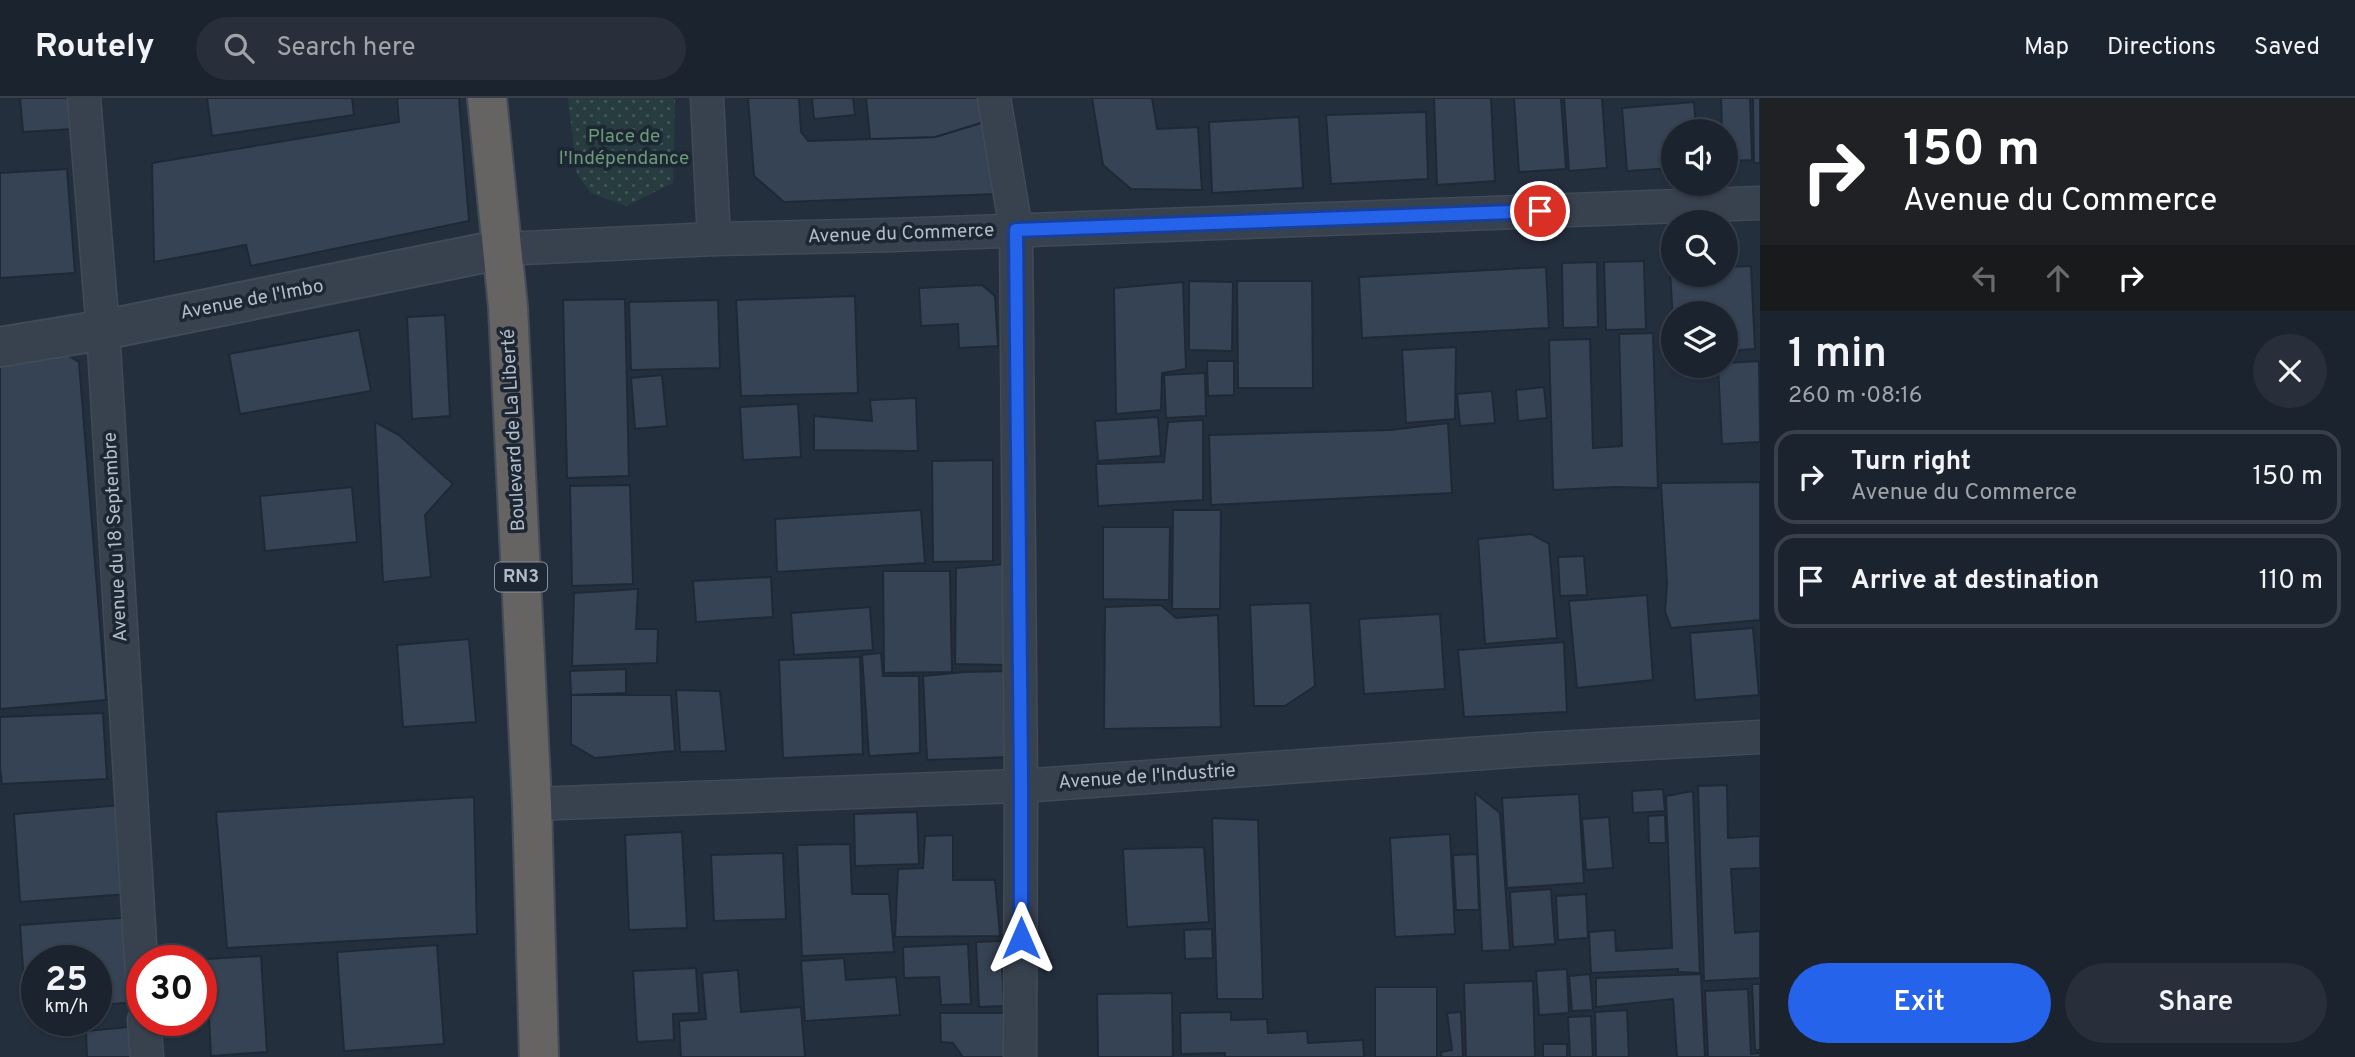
<!DOCTYPE html>
<meta charset="utf-8">
<style>
:root{--surface:#1b232e;--page:#282f3a;--text:#f1f3f6;--muted:#a0a4aa;--line:#39404a;--accent:#2563eb}
body{margin:0;font-family:Overpass,sans-serif;background:var(--page);color:var(--text);height:100vh;display:flex;flex-direction:column;font-size:26px;white-space:nowrap}
*{box-sizing:border-box;margin:0}
p{font-size:23px;color:var(--muted)}
.icon{flex:none;width:38px;height:38px;fill:none;stroke:currentColor;stroke-width:2;stroke-linecap:round;stroke-linejoin:round}
.map{position:relative;flex:1;overflow:hidden}
.sheet{display:flex;flex-direction:column;background:var(--surface);width:595px}
.sheet>*{flex:none}
.banner{background:#202124;color:#fff;overflow:hidden}
.controls{position:absolute;left:1661px;top:21px;display:grid;gap:14px}
.controls a{display:grid;place-items:center;width:77px;height:77px;border-radius:50%;background:var(--surface);box-shadow:0 2px 5px #0004,0 0 0 2px var(--line);font-size:35px}
.speed{position:absolute;left:21px;top:847px;display:flex;gap:14px;font-size:35px;font-weight:700;text-align:center}
.speed>*{display:grid;place-content:center;width:91px;height:91px;border-radius:50%;background:var(--surface);box-shadow:0 2px 5px #0004,0 0 0 2px var(--line);line-height:1}
.speed small{font-size:18px;font-weight:400}
.speed .limit{border:10px solid #d22;background:#fff;color:#111}
.pin{position:absolute;display:grid;place-items:center;width:60px;height:60px;color:#fff;margin:-30px;border:4px solid #fff;border-radius:50%;box-shadow:0 2px 7px #0007}
.me{position:absolute;width:77px;margin:-38px;rotate:0deg;stroke-linejoin:round;filter:drop-shadow(0 0 5px #0008)}
.turn{display:flex;align-items:center;gap:24px;height:147px;padding:0 28px;font-size:32px}
.turn .icon{width:91px;height:91px;stroke-width:2.5}
.turn b{display:block;font-size:49px;line-height:60px}
.lanes{display:flex;align-items:center;height:66px;padding:0 28px;background:#0003;justify-content:center;gap:35px;direction:ltr}
.lanes .off{opacity:.35}
.round{display:grid;place-items:center;flex:none;width:74px;height:74px;border-radius:37px;background:var(--page)}
.summary{display:flex;align-items:center;justify-content:space-between;height:119px;padding:0 28px}
h1{font-size:42px;font-weight:600;line-height:52px}
.action{display:flex;gap:14px;margin-top:auto;padding:14px 28px}
.action a{flex:1;height:80px;border-radius:42px;background:var(--accent);color:#fff;font-size:28px;font-weight:600;line-height:80px;text-align:center}
.action a+a{background:var(--page);color:var(--text)}
ul{padding:0;list-style:none}
li{display:flex;align-items:center;gap:21px;height:94px;margin:0 14px 10px;padding:0 14px;border:4px solid var(--line);border-radius:21px}
li div{flex:1}
li b{display:block;font-size:26px}
li em{font-style:normal}
header{display:flex;align-items:center;gap:42px;box-sizing:border-box;height:98px;padding:0 35px;background:var(--surface);border-bottom:2px solid var(--line)}
header strong{font-size:33px}
nav{display:flex;gap:38px;margin-inline-start:auto;font-size:24px}
.search{width:490px;height:63px;background:var(--page);display:flex;align-items:center;gap:18px;box-sizing:border-box;padding:0 24px;border-radius:38px;color:var(--muted);font-size:26px}
main{display:flex;flex:1;min-height:0}
.map>svg:first-child{display:block}
</style>
<header>
<strong>Routely</strong>
<div class="search"><svg class="icon" aria-label="search" viewBox="0 0 24 24"><circle cx="10" cy="10" r="6"/><path d="M15 15l6 6"/></svg>Search here</div>
<nav><a>Map</a><a>Directions</a><a>Saved</a></nav>
</header>
<main>
<div class="map">
<svg width="1760" height="959" viewBox="0 0 1760 959">
<defs>
<pattern id="park-dots" width="8" height="8" patternUnits="userSpaceOnUse" patternTransform="scale(1.75)"><rect width="8" height="8" fill="#263c3f"/><path d="M2 2h.1M6 6h.1" fill="none" stroke="#435659" stroke-width="1.8" stroke-linecap="round"/></pattern>
</defs>
<rect width="100%" height="100%" fill="#242f3e"/>
<path fill="url(#park-dots)" d="M568,0H675L673,85L626,108L591,95L577,76Z"/>
<g fill="#364354" stroke="#1f2835" stroke-width="2">
<path d="M20,0H87L89,30L23,34Z"/>
<path d="M207,0H352L354,17L212,38Z"/>
<path d="M397,0H459L469,123L251,168L246,147L154,164L152,65L399,24Z"/>
<path d="M748,0H799L801,34L808,43L935,39L984,24L997,96L784,104L754,78Z"/>
<path d="M812,0H853L855,17L814,21Z"/>
<path d="M866,0H980L984,24L935,39L870,41Z"/>
<path d="M1092,0H1152L1157,31L1198,29L1202,92L1131,91L1103,67Z"/>
<path d="M1434,0H1491L1495,83L1437,87Z"/>
<path d="M1514,0H1561L1566,71L1519,74Z"/>
<path d="M1564,0H1602L1607,70L1569,73Z"/>
<path d="M1721,0H1750L1752,62L1726,63V33H1722Z"/>
<path d="M1753,0H1760V65H1754Z"/>
<path d="M1694,4L1696,33H1673V70L1627,73L1622,10Z"/>
<path d="M1426,14L1428,81L1331,86L1326,17Z"/>
<path d="M1299,19L1303,90L1212,95L1209,24Z"/>
<path d="M67,71L75,175L0,180V75Z"/>
<path d="M1644,163L1646,231L1606,232L1604,164Z"/>
<path d="M1597,164L1598,229L1563,230L1562,165Z"/>
<path d="M1751,168L1755,251L1726,253V215H1673V224L1670,172H1673V177H1726V169Z"/>
<path d="M1546,169L1549,230L1362,240L1359,179Z"/>
<path d="M1189,183L1233,184L1232,253L1189,252Z"/>
<path d="M1237,183H1312L1313,290H1238Z"/>
<path d="M1183,184L1186,271L1162,275L1161,312L1116,316L1114,190Z"/>
<path d="M982,187L995,198L998,248L959,250L958,226L921,228L919,190Z"/>
<path d="M855,198L858,295L741,298L736,202Z"/>
<path d="M625,201L629,378L567,380L563,202Z"/>
<path d="M718,202L720,270L631,272L629,204Z"/>
<path d="M445,217L450,318L412,321L407,219Z"/>
<path d="M359,232L371,293L240,316L229,256Z"/>
<path d="M1653,235L1658,390L1616,389L1553,392L1549,242L1590,241L1593,350L1622,348L1619,236Z"/>
<path d="M0,246L50,247L79,264L106,602L0,611Z"/>
<path d="M1456,249L1455,321L1406,325L1402,252Z"/>
<path d="M1207,263H1234V297L1208,298Z"/>
<path d="M1759,263L1760,344L1722,346L1718,268H1726V265Z"/>
<path d="M1205,275L1206,318L1166,320L1164,277Z"/>
<path d="M662,277L667,328L635,331L631,280Z"/>
<path d="M1544,289L1547,320L1518,323L1516,292Z"/>
<path d="M1492,293L1495,325L1460,328L1457,296Z"/>
<path d="M916,300L918,353L814,352V318L872,323L870,302Z"/>
<path d="M798,306L801,359L743,362L740,309Z"/>
<path d="M1158,319L1161,358L1098,363L1095,323Z"/>
<path d="M1203,322V402L1098,408L1096,366L1164,364L1168,324Z"/>
<path d="M375,324L399,337L453,386L425,417L431,479L383,484Z"/>
<path d="M1448,325L1452,395L1211,407L1209,337L1390,332Z"/>
<path d="M993,362V463L933,464L932,363Z"/>
<path d="M1760,384V522L1671,530L1665,513L1667,486L1661,385Z"/>
<path d="M630,387L633,486L572,488L570,388Z"/>
<path d="M352,389L357,444L265,453L260,398Z"/>
<path d="M921,412L925,465L777,474L775,421Z"/>
<path d="M1173,412H1221L1220,511H1172Z"/>
<path d="M1103,429H1170L1169,502L1103,501Z"/>
<path d="M1531,436L1549,446L1557,540L1485,546L1478,441Z"/>
<path d="M1584,458L1587,497L1560,498L1558,459Z"/>
<path d="M1006,466L1007,567L955,566L956,470Z"/>
<path d="M883,473H950L952,574L884,575Z"/>
<path d="M771,479L773,519L696,524L693,483Z"/>
<path d="M638,491L636,531H658L657,565L572,568L574,495Z"/>
<path d="M1647,497L1653,582L1577,590L1569,503Z"/>
<path d="M1310,505L1315,588L1285,608H1254L1250,507Z"/>
<path d="M1161,507L1176,520L1218,517L1221,629L1104,631L1105,509Z"/>
<path d="M870,509L873,552L794,557L791,515Z"/>
<path d="M1440,516L1445,591L1364,596L1359,521Z"/>
<path d="M1753,530L1759,597L1695,602L1690,535Z"/>
<path d="M469,541L476,624L403,629L397,547Z"/>
<path d="M1564,544L1567,614L1464,619L1458,552Z"/>
<path d="M881,555L883,578H919L920,655L869,658L862,557Z"/>
<path d="M860,559L863,656L783,660L779,562Z"/>
<path d="M626,571V595L571,597L570,573Z"/>
<path d="M1008,573L1012,659L927,662L923,578L965,574Z"/>
<path d="M676,592L720,593L726,653L680,654Z"/>
<path d="M571,597H671L675,653L595,660L571,646Z"/>
<path d="M103,615L107,681L2,686L0,670V619Z"/>
<path d="M1727,687L1728,740L1760,738V770L1731,771L1735,835L1760,833V880L1704,883L1698,688Z"/>
<path d="M1663,691L1665,713L1633,715L1632,693Z"/>
<path d="M1693,693L1700,875L1678,874V871L1591,875L1589,834L1615,832L1616,853L1672,850L1666,698Z"/>
<path d="M1475,695L1500,715L1510,852L1482,853Z"/>
<path d="M1579,696L1584,785L1507,790L1502,700Z"/>
<path d="M474,699L477,836L227,850L216,714Z"/>
<path d="M122,707L128,796L20,804L14,716Z"/>
<path d="M917,714L919,766L855,768L854,716Z"/>
<path d="M1665,717L1666,745H1649L1648,718Z"/>
<path d="M1609,719L1613,770L1586,772L1582,721Z"/>
<path d="M1212,720L1258,722L1263,901H1217Z"/>
<path d="M682,734L687,830L629,832L625,737Z"/>
<path d="M1450,736L1455,836L1395,839L1390,740Z"/>
<path d="M953,737V782H995L1000,838L895,839L898,771L923,770L925,738Z"/>
<path d="M850,746L852,796H889L894,854L802,858L797,747Z"/>
<path d="M1204,749L1209,824L1127,829L1123,751Z"/>
<path d="M783,755L786,821L714,823L711,757Z"/>
<path d="M1477,756L1479,812H1456L1453,757Z"/>
<path d="M1551,791L1555,846L1513,849L1510,794Z"/>
<path d="M1586,796L1588,840L1558,842L1556,798Z"/>
<path d="M135,819L141,904L96,907V863H37V912H26L20,827Z"/>
<path d="M1212,831L1213,860L1185,861L1184,832Z"/>
<path d="M1001,843L1004,908L979,909L976,844Z"/>
<path d="M968,846L971,906L941,907L939,879L904,880L903,849Z"/>
<path d="M437,847L444,946L344,953L337,854Z"/>
<path d="M261,858L267,954L211,958L206,861Z"/>
<path d="M844,860L846,882L896,879L900,917L805,923L801,863Z"/>
<path d="M696,870L699,915L673,916L674,942L637,944L633,873Z"/>
<path d="M1567,871L1569,915L1539,917L1536,873Z"/>
<path d="M738,872L741,914L801,909L805,959H681L679,923L706,921L702,875Z"/>
<path d="M1590,876L1593,912L1572,913L1569,878Z"/>
<path d="M1701,876L1705,959H1677L1673,901L1596,909V880Z"/>
<path d="M1533,883L1535,959H1466L1464,885Z"/>
<path d="M1752,886H1760V952H1755Z"/>
<rect x="1375" y="889" width="62" height="70"/>
<path d="M1748,891L1751,956L1760,955V959H1708L1705,893Z"/>
<path d="M1172,895L1173,959H1098L1097,896Z"/>
<path d="M1627,912L1629,959H1596L1595,914Z"/>
<path d="M1231,914V922L1267,921L1268,935L1307,933L1308,945L1363,942L1364,959H1225V955L1181,956L1180,915Z"/>
<path d="M1461,914L1463,959H1441V954L1452,952L1447,915Z"/>
<path d="M940,915H1005L1006,959H963L953,945L941,944Z"/>
<path d="M1591,918L1593,959H1570L1568,919Z"/>
<path d="M129,929L131,959H87L86,933Z"/>
<rect x="1543" y="946" width="24" height="13"/>
</g>
<g fill="none" stroke-linecap="round" stroke-linejoin="round">
<defs>
<g id="minor">
<path d="M84,0L103,232L142,878"/>
<path d="M707,0L714,141"/>
<path d="M994,0L1016,132L1021,688L1020,959"/>
<path d="M503,151L714,141L893,137L1760,105"/>
<path d="M532,706L1021,688L1540,651L1760,639"/>
<path d="M144,922L147,959"/>
</g>
<path id="tertiary" d="M0,249L103,232L503,151"/>
<path id="trunk" d="M487,0L508,209L532,706L539,959"/>
</defs>
<use href="#minor" stroke="#414a57" stroke-width="35"/>
<use href="#tertiary" stroke="#414a57" stroke-width="42"/>
<use href="#trunk" stroke="#434c59" stroke-width="42"/>
<use href="#minor" stroke="#38414e" stroke-width="32"/>
<use href="#tertiary" stroke="#38414e" stroke-width="38"/>
<use href="#trunk" stroke="#656462" stroke-width="38"/>
</g>
<g fill="none" stroke-linecap="round" stroke-linejoin="round">
<defs>
<path id="route" d="M1021,840V688L1016,132L1540,113"/>
</defs>
<use href="#route" stroke="#184099" stroke-width="18"/>
<use href="#route" stroke="#2563eb" stroke-width="12"/>
</g>
<g text-anchor="middle" dominant-baseline="central" stroke-width="7" stroke-linejoin="round" paint-order="stroke">
<rect fill="#1d2633" stroke="#878f9c" stroke-width="2" x="495" y="464.5" width="52" height="29" rx="5"/>
<g font-size="18" font-weight="bold" fill="#b4bcc9">
<text x="521" y="479">RN3</text>
</g>
<g font-size="19" fill="#6b9a76" stroke="#1d2633">
<text x="624" y="39">Place de<tspan x="624" dy="22">l'Indépendance</tspan></text>
</g>
<g font-size="19" fill="#b4bcc9" stroke="#1d2633">
<text transform="translate(901 136) rotate(-2)">Avenue du Commerce</text>
<text transform="translate(252 202) rotate(-11)">Avenue de l'Imbo</text>
<text transform="translate(514 332) rotate(-93)">Boulevard de La Liberté</text>
<text transform="translate(116 439) rotate(-93)">Avenue du 18 Septembre</text>
<text transform="translate(1147 679) rotate(-4)">Avenue de l'Industrie</text>
</g>
</g>
</svg>
<div class="controls">
<a><svg class="icon" aria-label="sound" viewBox="0 0 24 24"><path d="M4 9h4l5-4v14l-5-4H4zM17 9q2 3 0 6"/></svg></a>
<a><svg class="icon" aria-label="search" viewBox="0 0 24 24"><circle cx="10" cy="10" r="6"/><path d="M15 15l6 6"/></svg></a>
<a><svg class="icon" aria-label="layers" viewBox="0 0 24 24"><path d="M12 4l9 5-9 5-9-5zM3 14l9 5 9-5"/></svg></a>
</div>
<div class="speed"><div>25<small>km/h</small></div><div class="limit">30</div></div>
<div class="pin" style="left:1540px;top:113px;background:#d93025"><svg class="icon" aria-label="arrive" viewBox="0 0 24 24"><path d="M6 21V4h12l-3 4 3 4H6"/></svg></div>
<svg class="me" style="left:1021px;top:840px" viewBox="-20 -20 40 40"><path d="M0-17L14 15 0 8-14 15z" fill="#2563eb" stroke="#fff" stroke-width="4"/></svg>
</div>
<section class="sheet">
<div class="banner">
<div class="turn"><svg class="icon" aria-label="right" viewBox="0 0 24 24"><path d="M7 20v-9h11M14 6l5 5-5 5"/></svg><div><b>150 m</b>Avenue du Commerce</div></div>
<div class="lanes"><svg class="icon off" aria-label="left" viewBox="0 0 24 24"><path d="M17 20v-9H6M10 6l-5 5 5 5"/></svg><svg class="icon off" aria-label="ahead" viewBox="0 0 24 24"><path d="M12 20V5M6 11l6-6 6 6"/></svg><svg class="icon" aria-label="right" viewBox="0 0 24 24"><path d="M7 20v-9h11M14 6l5 5-5 5"/></svg></div>
</div>
<div class="summary"><div><h1>1 min</h1><p>260 m · 08:16</p></div><a class="round"><svg class="icon" aria-label="close" viewBox="0 0 24 24"><path d="M6 6l12 12M18 6L6 18"/></svg></a></div>
<ul>
<li><svg class="icon" aria-label="right" viewBox="0 0 24 24"><path d="M7 20v-9h11M14 6l5 5-5 5"/></svg><div><b>Turn right</b><p>Avenue du Commerce</p></div><em>150 m</em></li>
<li><svg class="icon" aria-label="arrive" viewBox="0 0 24 24"><path d="M6 21V4h12l-3 4 3 4H6"/></svg><div><b>Arrive at destination</b></div><em>110 m</em></li>
</ul>
<div class="action"><a>Exit</a><a>Share</a></div>
</section>
</main>
